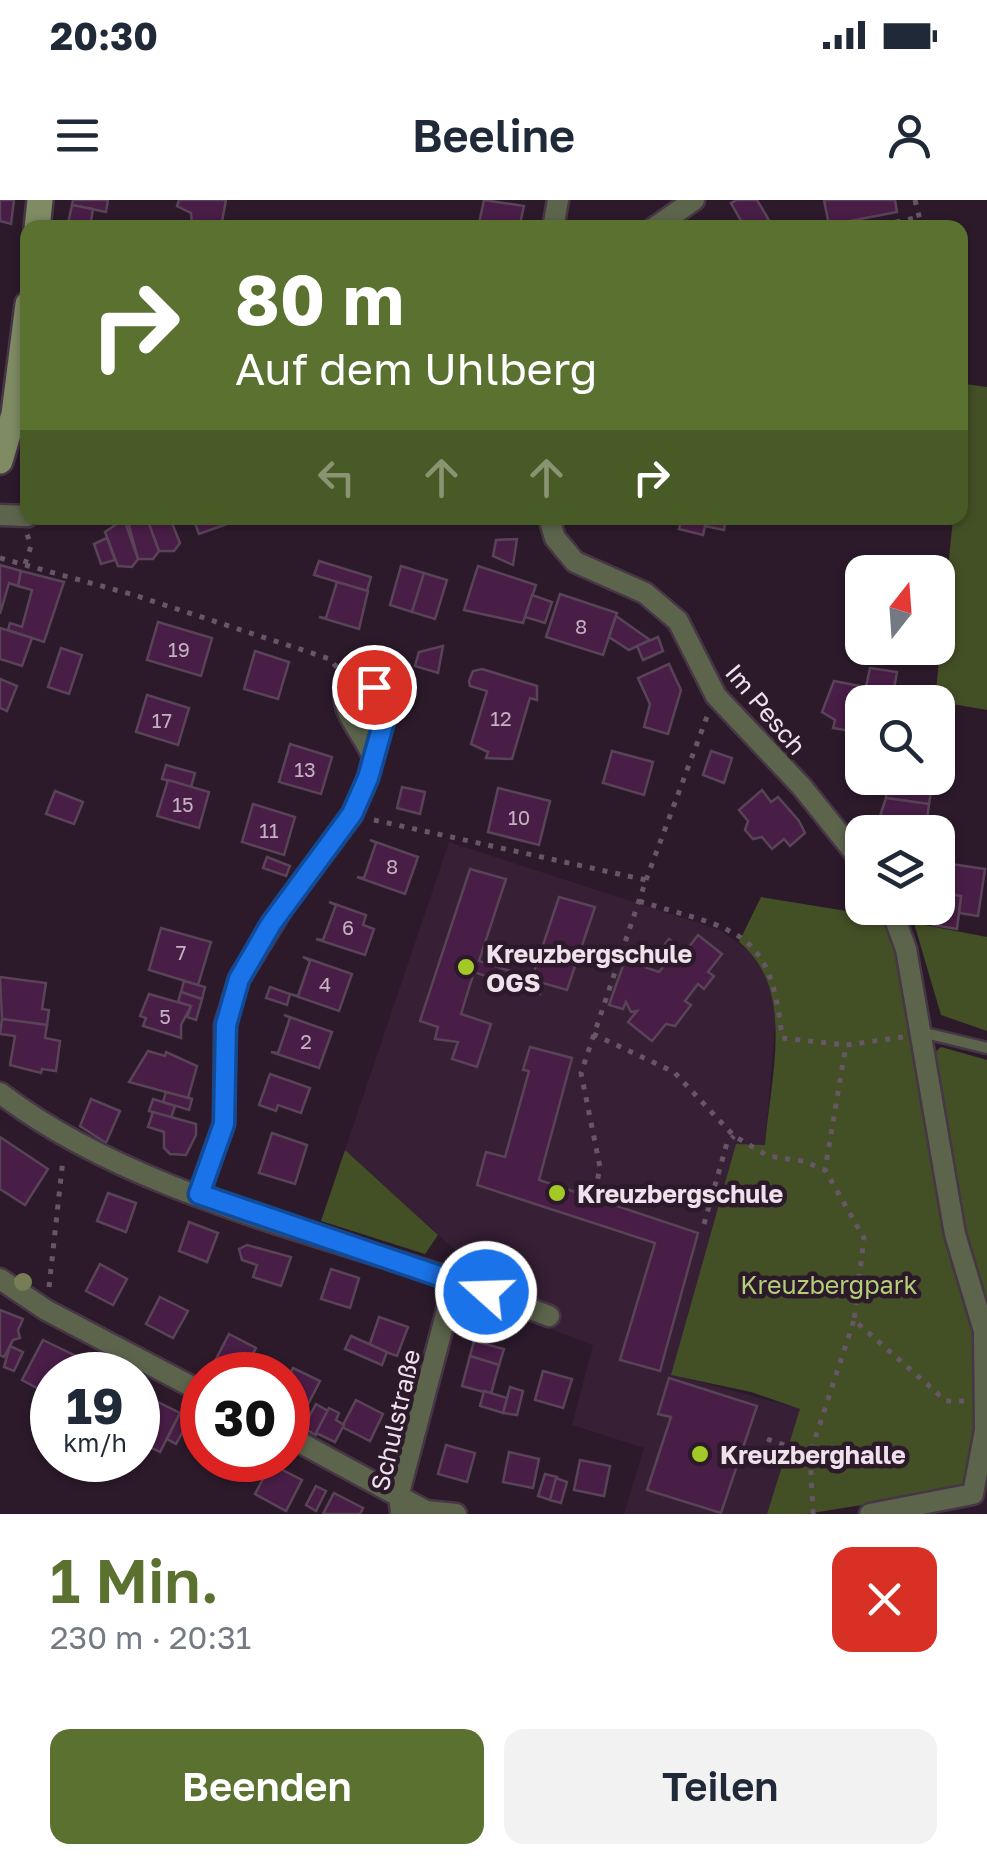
<!DOCTYPE html>
<html lang="de">
<meta charset="utf-8">
<style>
:root{--surface:#fff;--page:#f2f2f3;--text:#1f2937;--muted:#747a83;--accent:#5a7130}
body{margin:0;font-family:"Golos Text",sans-serif;background:var(--page);color:var(--text);height:100vh;display:flex;flex-direction:column;font-size:38px;white-space:nowrap}
*{box-sizing:border-box;margin:0}
p{font-size:32px;color:var(--muted)}
.icon{flex:none;width:55px;height:55px;fill:none;stroke:currentColor;stroke-width:2;stroke-linecap:round;stroke-linejoin:round}
.map{position:relative;height:1314px;overflow:hidden}
.details{display:flex;flex-direction:column;background:var(--surface);flex:1}
.details>*{flex:none}
.top-card{position:absolute;left:20px;top:20px;width:948px;height:305px;border-radius:20px;box-shadow:0 2px 8px #0004;background:#5a7130;color:#fff;overflow:hidden}
.needle{width:65px;rotate:17deg}
.fabs{position:absolute;left:845px;top:355px;display:grid;gap:20px}
.fabs a{display:grid;place-items:center;width:110px;height:110px;border-radius:20px;background:var(--surface);box-shadow:0 2px 8px #0004;font-size:50px}
.speed{position:absolute;left:30px;top:1152px;display:flex;gap:20px;font-size:50px;font-weight:700;text-align:center}
.speed>*{display:grid;place-content:center;width:130px;height:130px;border-radius:50%;background:var(--surface);box-shadow:0 2px 8px #0004;line-height:1}
.speed small{font-size:25px;font-weight:400}
.speed .limit{border:15px solid #d22;background:#fff;color:#111}
.pin{position:absolute;display:grid;place-items:center;width:85px;height:85px;color:#fff;margin:-42px;border:5px solid #fff;border-radius:50%;box-shadow:0 2px 10px #0007}
.me{position:absolute;width:110px;margin:-55px;rotate:290deg;stroke-linejoin:round;filter:drop-shadow(0 0 8px #0008)}
.turn{display:flex;align-items:center;gap:35px;height:210px;padding:0 50px;font-size:45px}
.turn .icon{width:130px;height:130px;stroke-width:2.5}
.turn b{display:block;font-size:70px;line-height:85px}
.lanes{display:flex;align-items:center;height:95px;padding:0 50px;background:#0003;justify-content:center;gap:50px;direction:ltr}
.lanes .off{opacity:.35}
.round{display:grid;place-items:center;flex:none;width:105px;height:105px;border-radius:20px;background:var(--page)}
.summary{display:flex;align-items:center;justify-content:space-between;height:170px;padding:0 50px}
h1{font-size:60px;font-weight:600;line-height:75px;color:var(--accent)}
.action{display:flex;gap:20px;margin-top:auto;padding:20px 50px}
.action a{flex:1;height:115px;border-radius:20px;background:var(--accent);color:#fff;font-size:40px;font-weight:600;line-height:115px;text-align:center}
.action a+a{background:var(--page);color:var(--text)}
.status{display:flex;justify-content:space-between;align-items:center;height:70px;padding:0 50px;background:var(--surface);direction:ltr}
.status svg{height:28px;fill:currentColor}
header{display:flex;justify-content:space-between;align-items:center;height:130px;padding:0 50px;background:var(--surface);font-size:45px;font-weight:600}
.map>svg:first-child{display:block}
</style>
<div class="status"><b>20:30</b><svg viewBox="0 0 49 12"><path d="M0 12V9h3v3zM5 12V6h3v6zM10 12V3h3v9zM15 12V0h3v12zM26 1h20v11H26zM47 4h2v5h-2z"/></svg></div>
<header><svg class="icon" aria-label="menu" viewBox="0 0 24 24"><path d="M4 6h16M4 12h16M4 18h16"/></svg>Beeline<svg class="icon" aria-label="person" viewBox="0 0 24 24"><circle cx="12" cy="8" r="4"/><path d="M4 21q1-7 8-7t8 7"/></svg></header>
<div class="map">
<svg width="987" height="1314" viewBox="0 0 987 1314">
<rect width="100%" height="100%" fill="#2c1a2b"/>
<path fill="#371f35" d="M449,642L720,730L757,757L777,804L765,945L671,1174L801,1209L767,1314H624L644,1248L572,1225L593,1145L545,1127L551,1109L471,1076L467,1061L345,950Z"/>
<g fill="#434f25">
<path d="M965,184L987,187V510L935,501L953,318H960Z"/>
<path d="M761,697L883,717L894,740L950,1039L977,1131V1231L968,1288L806,1314H767L800,1209L751,1192L671,1175L736,944L765,945C770,879 797,789 739,742Z"/>
<path d="M914,723L987,737V831L941,815Z"/>
<path d="M941,847L987,860V1115L962,1031L931,855Z"/>
<path d="M345,950L438,1035L425,1054L321,1021Z"/>
</g>
<g fill="#481d46" stroke="#594457" stroke-width="2.5">
<path d="M0,0H14L11,24L0,21Z"/>
<path d="M73,0H108L106,12L72,5Z"/>
<path d="M179,0H226L221,27L192,25L191,13L177,6Z"/>
<path d="M484,0L524,6L519,28H478Z"/>
<path d="M737,0H757L769,20L745,28L731,3Z"/>
<path d="M824,0H895L897,12L829,25Z"/>
<path d="M72,5L93,9L90,27L94,28H67Z"/>
<path d="M127,318H147L159,351L153,359H138Z"/>
<path d="M147,318H170L180,343L174,351H159Z"/>
<path d="M193,318H224L227,324L199,334Z"/>
<path d="M682,318H726L724,330L705,326L703,335L679,329Z"/>
<path d="M124,319L138,359L132,367L118,366L105,332Z"/>
<path d="M107,338L115,360L101,364L94,344Z"/>
<path d="M517,339L513,365L493,356L496,340Z"/>
<path d="M319,361L371,377L367,391L314,375Z"/>
<path d="M0,365L21,371L18,386L9,383L0,414Z"/>
<path d="M401,366L424,373L412,412L390,405Z"/>
<path d="M478,366L536,385L523,423L464,410Z"/>
<path d="M21,371L64,382L44,442L8,430L10,423L22,427L32,390L18,386Z"/>
<path d="M424,373L447,380L435,419L412,412Z"/>
<path d="M337,382L368,391L359,429L319,417L326,418Z"/>
<path d="M560,394L617,413L603,455L546,437Z"/>
<path d="M532,395L552,402L545,423L525,417Z"/>
<path d="M616,416L650,440L629,450L609,437Z"/>
<path d="M158,422L212,438L201,476L147,460Z"/>
<path d="M0,428L32,438L22,466L0,459Z"/>
<path d="M658,437L663,451L643,460L637,446Z"/>
<path d="M443,446L438,473L415,466L419,452Z"/>
<path d="M61,448L82,455L69,494L48,487Z"/>
<path d="M255,451L289,462L278,499L244,489Z"/>
<path d="M669,464L681,490L668,534L644,527L650,504L638,478Z"/>
<path d="M870,468L897,472L893,494L866,487Z"/>
<path d="M482,469L537,486V500L530,498L512,559L486,558L488,552L471,544L487,491L470,486L469,481L473,471Z"/>
<path d="M0,479L17,486L7,511L0,508Z"/>
<path d="M834,481L881,490L878,502H862V533L833,528L835,520L822,512Z"/>
<path d="M147,495L189,508L178,545L136,532Z"/>
<path d="M290,544L332,557L321,594L279,582Z"/>
<path d="M612,551L653,562L644,595L603,583Z"/>
<path d="M711,551L732,558L724,583L703,575Z"/>
<path d="M166,565L195,573L191,587L162,579Z"/>
<path d="M885,578L933,579L929,604L886,598Z"/>
<path d="M168,580L209,592L199,628L157,616Z"/>
<path d="M402,587L425,592L420,614L397,608Z"/>
<path d="M498,588L550,601L539,645L488,632Z"/>
<path d="M762,590L771,602L778,597L799,621L805,633L790,646L784,639L772,649L762,637L753,639L745,630L748,621L739,610Z"/>
<path d="M55,591L83,602L74,624L46,614Z"/>
<path d="M886,598L929,604L926,629L878,622Z"/>
<path d="M253,604L295,617L284,655L242,642Z"/>
<path d="M370,640L418,657L405,694L357,677L364,678L376,643Z"/>
<path d="M267,657L290,666L286,676L263,668Z"/>
<path d="M938,662L985,669L978,716L959,713L961,696L938,693Z"/>
<path d="M470,669L506,679L479,761L532,778L559,697L595,707L567,790L543,783L540,794L474,772L461,814L491,824L477,867L452,859L458,842L435,839L438,827L420,821Z"/>
<path d="M938,693L961,696L957,729L933,725Z"/>
<path d="M329,702L366,715L363,725L374,729L365,755L316,739L323,740L336,705Z"/>
<path d="M161,728L211,742L198,785L149,770Z"/>
<path d="M698,735L722,754L708,772L714,776L704,789L698,784L685,801L691,805L675,826L666,824L652,841L628,822L637,811L631,812L626,802L623,809L609,805L630,746L644,750L639,765L659,772L663,767L655,757L669,739L685,752Z"/>
<path d="M303,757L352,774L339,811L290,794L298,796L310,761Z"/>
<path d="M0,777L46,783L42,809L49,810L47,825L2,819Z"/>
<path d="M184,781L205,787L202,799L181,792Z"/>
<path d="M270,787L290,794L287,805L266,798Z"/>
<path d="M181,792L202,799L196,820L187,817L191,806L178,802Z"/>
<path d="M149,794L191,806L181,825V838L143,826L146,818L140,816Z"/>
<path d="M284,815L332,832L319,868L271,852L278,853L290,818Z"/>
<path d="M2,819L47,825L45,838L60,841L56,871L42,869L41,873L10,865L15,836L0,834Z"/>
<path d="M530,847L572,858L539,980L698,1033L660,1171L620,1160L655,1043L477,985L486,952L505,957L529,871L523,870Z"/>
<path d="M148,851L165,856L166,852L197,866L188,898L129,882Z"/>
<path d="M270,874L310,888L301,913L278,905L276,911L259,905Z"/>
<path d="M166,892L192,899L189,910L163,902Z"/>
<path d="M91,899L120,911L106,943L80,926Z"/>
<path d="M153,899L175,906L171,918L149,911Z"/>
<path d="M153,912L196,924V935L186,955L170,954L164,948V932L148,927Z"/>
<path d="M272,933L307,945L295,984L259,973Z"/>
<path d="M0,937L48,969L25,1005L0,989Z"/>
<path d="M108,993L136,1003L126,1032L97,1021Z"/>
<path d="M189,1022L218,1033L207,1062L179,1051Z"/>
<path d="M247,1045L291,1057L281,1086L253,1077L257,1065L242,1060L239,1049Z"/>
<path d="M100,1064L127,1079L113,1105L86,1091Z"/>
<path d="M331,1069L359,1078L350,1108L321,1099Z"/>
<path d="M160,1097L188,1111L173,1138L146,1124Z"/>
<path d="M0,1110L23,1119L18,1130L20,1138L13,1140L4,1157L0,1155Z"/>
<path d="M379,1117L408,1127L397,1156L369,1146Z"/>
<path d="M229,1134L256,1148L242,1175L215,1161Z"/>
<path d="M351,1136L387,1152L382,1165L345,1149Z"/>
<path d="M43,1140L76,1156L67,1175H52V1186L46,1193L22,1180Z"/>
<path d="M474,1141L504,1149L499,1165L470,1156Z"/>
<path d="M10,1146L23,1152L14,1171L4,1167Z"/>
<path d="M470,1156L499,1165L491,1194L462,1186Z"/>
<path d="M293,1168L320,1181L306,1208L288,1199V1178Z"/>
<path d="M543,1171L572,1179L563,1208L535,1200Z"/>
<path d="M669,1178L757,1206L721,1313L647,1290L671,1217L658,1214Z"/>
<path d="M510,1187L523,1191L517,1215L503,1213Z"/>
<path d="M484,1191L507,1198L503,1213L480,1206Z"/>
<path d="M152,1199L180,1213L160,1252L146,1245L154,1228L141,1221Z"/>
<path d="M356,1200L383,1214L370,1241L342,1227Z"/>
<path d="M316,1204L328,1211L316,1235L303,1228Z"/>
<path d="M329,1208L339,1213L336,1220L344,1225L335,1242L316,1233Z"/>
<path d="M180,1213L190,1218L176,1244L167,1239Z"/>
<path d="M446,1245L475,1253L467,1282L438,1274Z"/>
<path d="M509,1252L539,1259L533,1288L503,1282Z"/>
<path d="M217,1260H243L234,1276L214,1265Z"/>
<path d="M580,1260L610,1266L604,1296L574,1290Z"/>
<path d="M271,1264L302,1280L286,1311L255,1294Z"/>
<path d="M545,1274L557,1277L550,1300L538,1296Z"/>
<path d="M556,1278L567,1282L561,1303L550,1300Z"/>
<path d="M316,1286L326,1291L316,1311L306,1305Z"/>
<path d="M334,1293L363,1308L360,1314H323Z"/>
</g>
<g fill="none" stroke-linecap="round" stroke-linejoin="round">
<defs>
<path id="lane" d="M921,832L987,848"/>
<g id="street">
<path d="M553,28L558,0"/>
<path d="M654,28L694,0"/>
<path d="M0,315L28,316"/>
<path d="M549,318L555,338L575,362L645,393L678,421L716,496L802,587L862,662"/>
<path d="M0,893C125,989 306,1030 455,1080L399,1293L401,1314"/>
<path d="M199,994L224,923L225,825L239,779L284,706L352,615L368,578L388,500L383,491L351,483L345,490C340,513 366,536 373,558"/>
<path d="M0,1079L46,1110L202,1192"/>
<path d="M455,1080L549,1116"/>
<path d="M288,1236L426,1311L456,1314"/>
<path d="M870,1314L973,1294L985,1230L984,1131L955,1034L906,749L891,708"/>
</g>
<g id="secondary">
<path d="M37,28L40,0"/>
<path d="M0,261L14,214L28,104"/>
</g>
</defs>
<use href="#lane" stroke="#473646" stroke-width="15"/>
<use href="#street" stroke="#473646" stroke-width="25"/>
<use href="#secondary" stroke="#473646" stroke-width="30"/>
<g stroke="#675766" stroke-width="5" stroke-dasharray="5 8" stroke-linecap="butt">
<path d="M915,0L922,28"/>
<path d="M870,28L919,17"/>
<path d="M903,28L921,24"/>
<path d="M0,358L134,395L330,459L339,470"/>
<path d="M25,364L31,346L27,334"/>
<path d="M374,620L646,680L581,873L600,967L594,998"/>
<path d="M646,680L708,514"/>
<path d="M639,701C735,731 771,726 782,838L846,845"/>
<path d="M593,834L674,872L734,936L768,956L803,961L825,970"/>
<path d="M903,837L846,845L825,970L864,1038L854,1120L946,1201H966"/>
<path d="M704,1024L727,943L734,936"/>
<path d="M49,1087L63,959"/>
<path d="M767,1239L810,1254"/>
<path d="M813,1314L810,1254L854,1120"/>
</g>
<use href="#lane" stroke="#5c654c" stroke-width="10"/>
<use href="#street" stroke="#5c654c" stroke-width="20"/>
<use href="#secondary" stroke="#7e8b63" stroke-width="25"/>
</g>
<circle fill="#777e55" cx="23" cy="1082" r="9"/>
<g fill="none" stroke-linecap="round" stroke-linejoin="round">
<defs>
<path id="route" d="M374,487L388,496V507L368,578L352,614L271,724L239,779L226,825L224,924L199,994L486,1092"/>
</defs>
<use href="#route" stroke="#114b97" stroke-width="25"/>
<use href="#route" stroke="#1a73e8" stroke-width="18"/>
</g>
<g fill="#a3c927" stroke="#2c1a2b" stroke-width="4">
<circle cx="466" cy="767" r="10"/>
<circle cx="557" cy="993" r="10"/>
<circle cx="700" cy="1254" r="10"/>
</g>
<g text-anchor="middle" dominant-baseline="central" stroke-width="9" stroke-linejoin="round" paint-order="stroke">
<g font-size="20" fill="#c4b0c2">
<text x="581" y="426">8</text>
<text x="179" y="449">19</text>
<text x="501" y="518">12</text>
<text x="162" y="520">17</text>
<text x="305" y="569">13</text>
<text x="183" y="604">15</text>
<text x="519" y="617">10</text>
<text x="269" y="630">11</text>
<text x="392" y="666">8</text>
<text x="348" y="727">6</text>
<text x="181" y="752">7</text>
<text x="325" y="784">4</text>
<text x="165" y="816">5</text>
<text x="306" y="841">2</text>
</g>
<g font-size="25" fill="#eee1ec" stroke="#2c1a2b">
<text transform="translate(766 509) rotate(50)">Im Pesch</text>
<text transform="translate(395 1220) rotate(-77)">Schulstraße</text>
</g>
<g font-size="25" font-weight="bold" fill="#eee1ec" stroke="#2c1a2b" text-anchor="start">
<text x="486" y="753">Kreuzbergschule<tspan x="486" dy="29">OGS</tspan></text>
<text x="577" y="993">Kreuzbergschule</text>
<text x="720" y="1254">Kreuzberghalle</text>
</g>
<g font-size="25" fill="#b4cf77" stroke="#2c1a2b">
<text x="829" y="1084">Kreuzbergpark</text>
</g>
</g>
</svg>
<div class="fabs">
<a><svg class="needle" viewBox="-14 -14 28 28"><path d="M0-13l5 13h-10z" fill="#e53935"/><path d="M0 13l5-13h-10z" fill="#747a83"/></svg></a>
<a><svg class="icon" aria-label="search" viewBox="0 0 24 24"><circle cx="10" cy="10" r="6"/><path d="M15 15l6 6"/></svg></a>
<a><svg class="icon" aria-label="layers" viewBox="0 0 24 24"><path d="M12 4l9 5-9 5-9-5zM3 14l9 5 9-5"/></svg></a>
</div>
<div class="speed"><div>19<small>km/h</small></div><div class="limit">30</div></div>
<div class="pin" style="left:374px;top:487px;background:#d93025"><svg class="icon" aria-label="arrive" viewBox="0 0 24 24"><path d="M6 21V4h12l-3 4 3 4H6"/></svg></div>
<svg class="me" style="left:486px;top:1092px" viewBox="-20 -20 40 40"><circle r="17" fill="#1a73e8" stroke="#fff" stroke-width="3"/><path d="M0-11L8 9 0 5-8 9z" fill="#fff"/></svg>
<div class="top-card">
<div class="turn"><svg class="icon" aria-label="right" viewBox="0 0 24 24"><path d="M7 20v-9h11M14 6l5 5-5 5"/></svg><div><b>80 m</b>Auf dem Uhlberg</div></div>
<div class="lanes"><svg class="icon off" aria-label="left" viewBox="0 0 24 24"><path d="M17 20v-9H6M10 6l-5 5 5 5"/></svg><svg class="icon off" aria-label="ahead" viewBox="0 0 24 24"><path d="M12 20V5M6 11l6-6 6 6"/></svg><svg class="icon off" aria-label="ahead" viewBox="0 0 24 24"><path d="M12 20V5M6 11l6-6 6 6"/></svg><svg class="icon" aria-label="right" viewBox="0 0 24 24"><path d="M7 20v-9h11M14 6l5 5-5 5"/></svg></div>
</div>
</div>
<section class="details">
<div class="summary"><div><h1>1 Min.</h1><p>230 m · 20:31</p></div><a class="round" style="background:#d93025;color:#fff"><svg class="icon" aria-label="close" viewBox="0 0 24 24"><path d="M6 6l12 12M18 6L6 18"/></svg></a></div>
<div class="action"><a>Beenden</a><a>Teilen</a></div>
</section>
